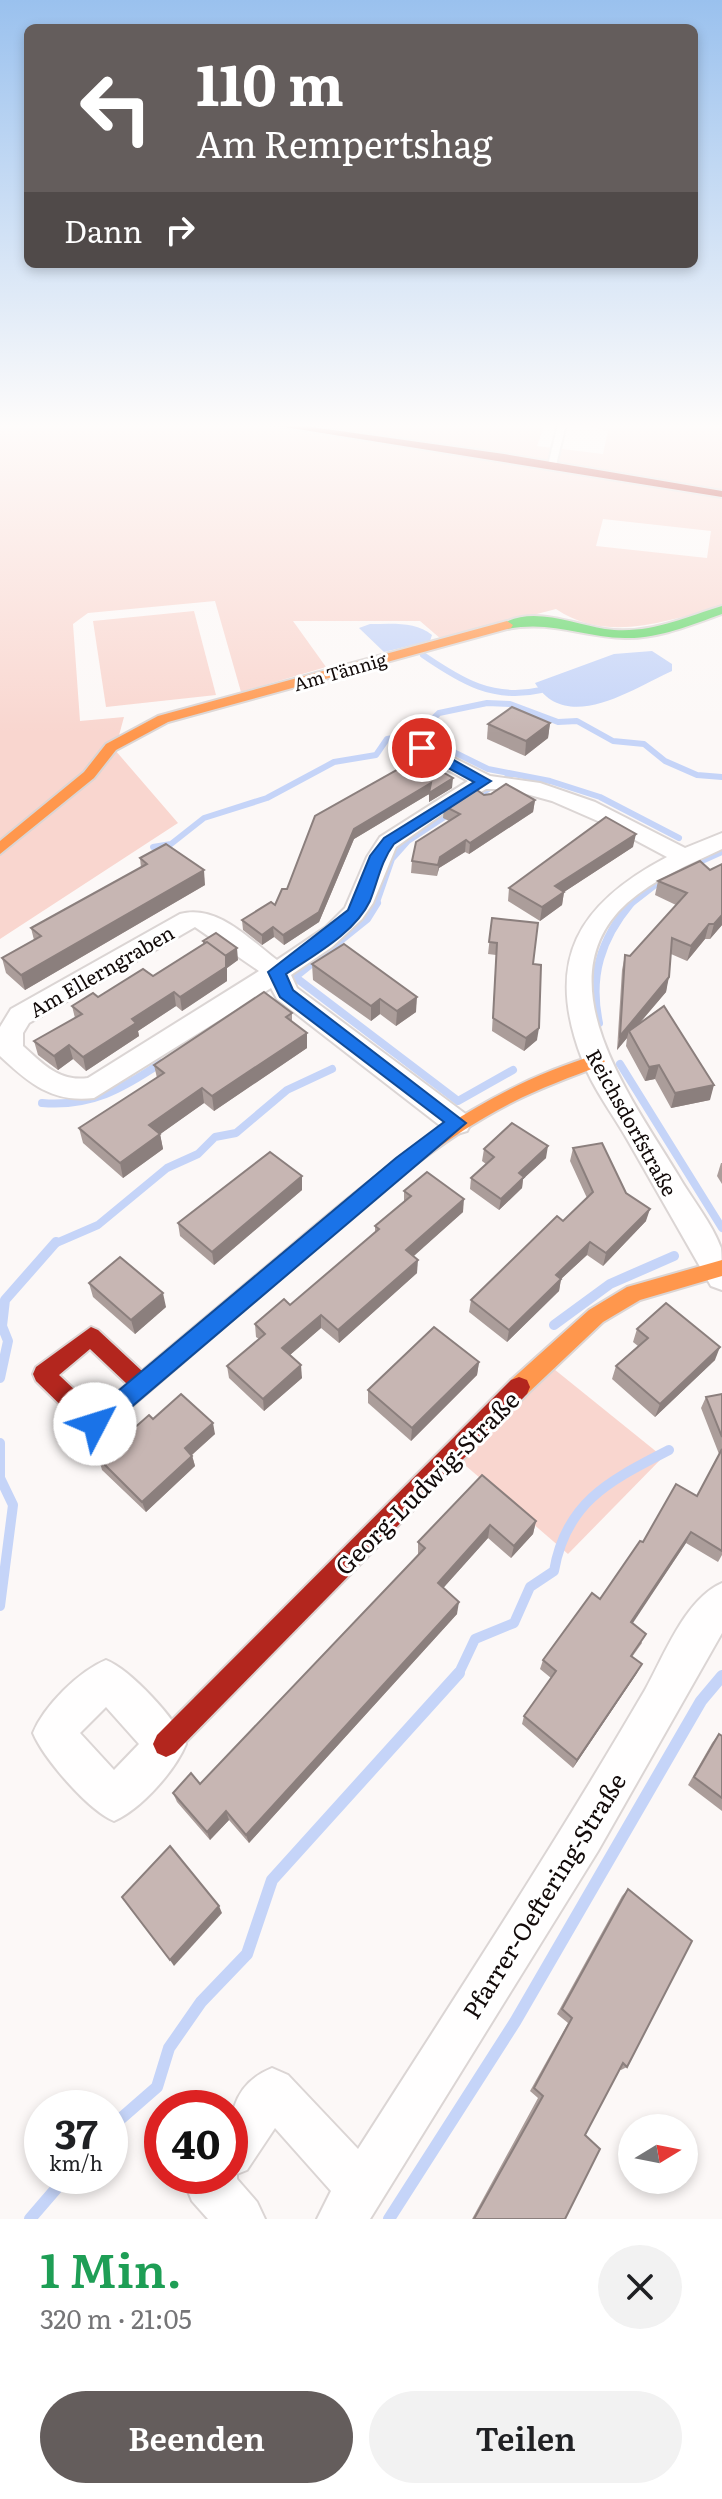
<!DOCTYPE html>
<html lang="de">
<meta charset="utf-8">
<style>
:root{--surface:#fff;--page:#f2f2f2;--text:#202124;--muted:#757577;--accent:#645d5c}
body{margin:0;font-family:Literata,serif;background:var(--page);color:var(--text);height:100vh;display:flex;flex-direction:column;font-size:30px;white-space:nowrap}
*{box-sizing:border-box;margin:0}
p{font-size:26px;color:var(--muted)}
.icon{flex:none;width:44px;height:44px;fill:none;stroke:currentColor;stroke-width:2;stroke-linecap:round;stroke-linejoin:round}
.map{position:relative;height:2219px;overflow:hidden}
.drawer{display:flex;flex-direction:column;background:var(--surface);flex:1}
.drawer>*{flex:none}
.top-card{position:absolute;left:24px;top:24px;width:674px;height:244px;border-radius:12px;box-shadow:0 4px 12px #0003;background:#645d5c;color:#fff;overflow:hidden}
.needle{width:52px;rotate:80deg}
.fabs{position:absolute;left:618px;top:2114px;display:grid;gap:16px}
.fabs a{display:grid;place-items:center;width:80px;height:80px;border-radius:50%;background:var(--surface);box-shadow:0 4px 12px #0003;font-size:40px}
.speed{position:absolute;left:24px;top:2090px;display:flex;gap:16px;font-size:40px;font-weight:700;text-align:center}
.speed>*{display:grid;place-content:center;width:104px;height:104px;border-radius:50%;background:var(--surface);box-shadow:0 4px 12px #0003;line-height:1}
.speed small{font-size:20px;font-weight:400}
.speed .limit{border:12px solid #d22;background:#fff;color:#111}
.pin{position:absolute;display:grid;place-items:center;width:68px;height:68px;color:#fff;margin:-34px;border:4px solid #fff;border-radius:50%;box-shadow:0 2px 8px #0007}
.me{position:absolute;width:88px;margin:-44px;rotate:50deg;stroke-linejoin:round;filter:drop-shadow(0 0 6px #0008)}
.turn{display:flex;align-items:center;gap:28px;height:168px;padding:0 40px;font-size:36px}
.turn .icon{width:104px;height:104px;stroke-width:2.5}
.turn b{display:block;font-size:56px;line-height:68px}
.then{display:flex;align-items:center;height:76px;padding:0 40px;background:#0003;gap:16px;font-size:30px}
.round{display:grid;place-items:center;flex:none;width:84px;height:84px;border-radius:42px;background:var(--page)}
.head{display:flex;align-items:center;justify-content:space-between;height:136px;padding:0 40px}
h1{font-size:48px;font-weight:600;line-height:60px;color:#1e9e55}
.cta{display:flex;gap:16px;margin-top:auto;padding:16px 40px}
.cta a{flex:1;height:92px;border-radius:48px;background:var(--accent);color:#fff;font-size:32px;font-weight:600;line-height:92px;text-align:center}
.cta a+a{background:var(--page);color:var(--text)}
.map>svg:first-child{display:block}
</style>
<div class="map">
<svg width="722" height="2219" viewBox="0 0 722 2219">
<rect width="100%" height="100%" fill="#fcf8f7"/>
<g fill="#f9d6cf" fill-rule="evenodd">
<path d="M0,424H545L537,446L603,454L608,431L580,424H722V607C666,620 608,644 556,609L441,639L420,621H293L326,667L241,692L215,601L88,613L73,624L80,721L124,717L115,750L178,823L0,939ZM603,519L711,531L707,558L596,546Z"/>
<path d="M194,611L216,695L106,707L93,621Z"/>
<path d="M549,1365L663,1457L568,1554L458,1459Z"/>
</g>
<g fill="#c5d4f8">
<path d="M370,624C391,624 416,621 432,635L430,641L384,652L359,628Z"/>
<path d="M652,651L672,664V671C634,688 567,735 535,683L614,654Z"/>
</g>
<g fill="none" stroke-linecap="round" stroke-linejoin="round">
<g stroke="#c5d4f8" stroke-width="6">
<path d="M423,655C461,681 493,701 541,690"/>
<path d="M417,734L488,769L550,781L600,797L679,838"/>
<path d="M474,798L511,775"/>
<path d="M153,847L171,844L204,818L267,798L334,762L376,755L387,739L417,734L439,713L487,703L510,704L558,722L577,721L613,741L644,744L665,761L697,775L722,777"/>
<path d="M693,865L722,852"/>
<path d="M376,905L392,859L408,841L449,814"/>
<path d="M630,905L666,877"/>
</g>
<g stroke="#c5d4f8" stroke-width="8">
<path d="M377,903L367,919L295,977L458,1101L513,1070"/>
<path d="M599,1023C589,976 601,939 631,903"/>
<path d="M620,1064L722,1228"/>
<path d="M42,1103C91,1107 122,1089 161,1063"/>
<path d="M54,1244L98,1225L167,1168L198,1154L215,1137L236,1133L287,1090L332,1069"/>
</g>
<g stroke="#c5d4f8" stroke-width="10">
<path d="M554,1325L610,1284L674,1256"/>
<path d="M0,1378L8,1341L2,1326L5,1300L56,1242"/>
<path d="M0,1443V1478L13,1505L0,1606"/>
<path d="M458,1675L475,1639L514,1623L530,1587L554,1571C566,1501 611,1480 669,1450"/>
</g>
<g stroke="#c5d4f8" stroke-width="12">
<path d="M110,2128L157,2087L169,2048L201,2002L247,1954L272,1880L459,1673"/>
<path d="M30,2219L67,2176"/>
<path d="M389,2219L515,2022L701,1701L722,1676"/>
</g>
<defs>
<path id="lane" d="M558,424H566L556,465L552,467L548,465Z"/>
<g id="street">
<path d="M422,742L490,776L540,783L595,802L685,848L722,833V849C690,864 654,879 627,903C541,981 633,1100 678,1175C691,1198 712,1223 721,1248C722,1259 722,1278 722,1290L711,1286C683,1237 655,1188 627,1139C612,1113 592,1087 582,1059C544,960 578,904 667,857L607,825L552,801L508,789H486L444,813L396,847L373,903L362,919L332,947L291,975L297,988L467,1115L471,1123L467,1131L457,1134L447,1131L277,999L271,988L94,1098C52,1103 29,1083 0,1056V1027L11,1009L180,914C217,904 249,939 277,960L326,927L345,908L367,857L380,837L468,781L415,752L411,748ZM195,927L259,971L88,1078C59,1082 43,1064 23,1046V1033L29,1023Z"/>
<path d="M722,1583V1633L598,1851L370,2219H317L331,2191L275,2128L247,2170L237,2174V2179L257,2202L265,2219H208L192,2201L185,2184L188,2176H230C230,2132 223,2088 272,2068L288,2075L358,2149C455,1997 554,1846 645,1690C664,1656 685,1599 722,1583Z"/>
<path d="M106,1660C131,1670 176,1719 186,1744C175,1771 141,1809 114,1821C88,1810 44,1759 33,1733C44,1706 79,1671 106,1660ZM106,1707L139,1744L114,1770L80,1733Z"/>
</g>
<path id="fast" d="M722,606V614C691,625 658,639 625,638C582,637 551,620 507,629L501,625C530,605 574,624 605,629C648,635 682,618 722,606Z"/>
<g id="slow">
<path d="M507,621L513,625L511,628L168,722L116,750L94,778L0,854V841L84,772L106,744L158,716Z"/>
<path d="M596,1055L605,1061L602,1065C571,1077 540,1088 511,1103C427,1146 357,1212 286,1274L279,1276L272,1274L269,1268L272,1262C372,1178 468,1093 596,1055Z"/>
<path d="M722,1260V1276L640,1300L603,1322L527,1394L519,1397L511,1394L508,1387L511,1380L589,1310L627,1287Z"/>
</g>
<g id="jam">
<path d="M266,424H290L504,454L722,491V497Z"/>
<path d="M279,1260L286,1262L289,1268L286,1274L103,1431L95,1434L87,1431L36,1381L33,1374L36,1367L91,1327L98,1330L142,1371L272,1262ZM90,1349L127,1384L96,1410L59,1375Z"/>
<path d="M519,1377L527,1380L530,1387L527,1394L175,1753L166,1757L157,1753L153,1744L157,1735L511,1380Z"/>
</g>
</defs>
<use href="#lane" stroke="#dbd5d4" stroke-width="4"/>
<use href="#street" stroke="#dbd5d4" stroke-width="4"/>
<use href="#fast" stroke="#dbd5d4" stroke-width="4"/>
<use href="#slow" stroke="#dbd5d4" stroke-width="4"/>
<use href="#jam" stroke="#dbd5d4" stroke-width="4"/>
<use href="#lane" fill="#fffefe" fill-rule="evenodd"/>
<use href="#street" fill="#fffefe" fill-rule="evenodd"/>
<use href="#fast" fill="#63d668" fill-rule="evenodd"/>
<use href="#slow" fill="#ff974d" fill-rule="evenodd"/>
<use href="#jam" fill="#b3261e" fill-rule="evenodd"/>
</g>
<g fill="#ab9d9a">
<path d="M550,723L548,738L525,756L487,739L488,724Z"/>
<path d="M452,788L429,802V794L354,839L319,922L284,945L274,937L262,945L243,930L242,920L275,905L287,889L315,816Z"/>
<path d="M484,795L535,800L533,812L469,854L465,852L439,868L437,876L411,873L412,861L449,821L443,818L444,806Z"/>
<path d="M633,847L564,892L562,905L540,921L508,901L509,888Z"/>
<path d="M140,858L205,885L25,990L6,973L2,958L34,940L31,928L141,868Z"/>
<path d="M722,864V925L710,939H705L687,961L671,954L666,992L639,1024L710,1100L671,1108L655,1079L645,1081L626,1046L627,1038L617,1050L622,970L625,955L630,956L676,905L655,895L658,881L710,870Z"/>
<path d="M492,918L533,964L537,1040L524,1051L492,1031L496,955L488,954Z"/>
<path d="M203,941L238,960L227,968V981L182,1011L176,1006L138,1031L139,1036L86,1071L73,1059L58,1070L38,1055L34,1041L75,1018L72,1006L153,976L203,944Z"/>
<path d="M312,964L416,1012L396,1026L380,1014L371,1021L313,980Z"/>
<path d="M292,1013V1022L307,1048L214,1111L204,1103L160,1134L163,1149L123,1178L83,1143L79,1128L157,1078L154,1065Z"/>
<path d="M573,1148L626,1193L646,1221L603,1266L587,1255L561,1279L559,1291L507,1342L469,1312L471,1300L563,1221L587,1198L570,1161Z"/>
<path d="M484,1149L546,1158L523,1179L522,1188L499,1210L470,1189L471,1178L486,1164L482,1161Z"/>
<path d="M721,1163H722V1184L717,1176Z"/>
<path d="M302,1176V1190L214,1265L180,1236L178,1223Z"/>
<path d="M404,1191L463,1212L413,1256L417,1273L339,1343L321,1328L290,1355L302,1378L264,1411L229,1378L227,1366L259,1339L256,1337L255,1324L290,1305L375,1233V1226L404,1202Z"/>
<path d="M89,1283L166,1307L135,1334L93,1297Z"/>
<path d="M637,1329L715,1360L655,1417L612,1379L616,1366L638,1346L633,1342Z"/>
<path d="M479,1362L477,1375L411,1441L368,1403V1390Z"/>
<path d="M722,1394V1555L718,1562L686,1543L632,1623L642,1643L632,1657L637,1673L573,1768L522,1724L524,1716L551,1678L540,1669L543,1660L600,1599L643,1542L697,1496L719,1454L701,1408L706,1397Z"/>
<path d="M153,1419L215,1434L192,1455L195,1466L146,1512L102,1470L99,1459Z"/>
<path d="M482,1475L536,1521L533,1534L511,1558L488,1538L443,1588L457,1614L249,1843L229,1820L210,1840L177,1802L173,1793L200,1784L418,1555V1542Z"/>
<path d="M719,1734L722,1736V1811L688,1785L712,1743Z"/>
<path d="M628,1889L627,2067L621,2070L619,2069L585,2135L565,2219H472L538,2098L530,2091L568,2023L557,2014L622,1896Z"/>
</g>
<g fill="#8b7f7d">
<path d="M550,723L548,738L525,756L526,741Z"/>
<path d="M453,778L452,788L429,802V794L354,839L319,922L284,945L283,935L354,829L431,783Z"/>
<path d="M535,800L533,812L469,854L470,843Z"/>
<path d="M636,834L633,847L564,892L562,905L540,921L542,907L555,886Z"/>
<path d="M466,840L465,852L439,868L437,876L440,857Z"/>
<path d="M204,870L205,885L25,990L21,975Z"/>
<path d="M722,915V925L710,939L714,924Z"/>
<path d="M709,924L705,939L687,961L691,946Z"/>
<path d="M273,927L274,937L262,945V935Z"/>
<path d="M237,948L238,960L227,968V981L182,1011L180,997L225,956Z"/>
<path d="M669,977L666,992L630,1034L629,1031L627,1038L617,1050L620,1036Z"/>
<path d="M174,992L176,1006L138,1031L139,1036L86,1071L83,1057L132,1019Z"/>
<path d="M417,997L416,1012L396,1026L397,1011Z"/>
<path d="M380,999V1014L371,1021V1006Z"/>
<path d="M539,1028L537,1040L524,1051L526,1038Z"/>
<path d="M307,1033V1048L214,1111L212,1096Z"/>
<path d="M69,1045L73,1059L58,1070L54,1056Z"/>
<path d="M659,1065L655,1079L645,1081L649,1067Z"/>
<path d="M714,1085L710,1100L671,1108L675,1093Z"/>
<path d="M202,1088L204,1103L152,1140L149,1125Z"/>
<path d="M160,1134L163,1149L123,1178L120,1163Z"/>
<path d="M548,1146L546,1158L523,1179L522,1188L499,1210L501,1199L519,1173Z"/>
<path d="M302,1176V1190L214,1265L212,1252Z"/>
<path d="M464,1199L463,1212L405,1264L406,1250Z"/>
<path d="M650,1209L646,1221L603,1266L606,1253Z"/>
<path d="M590,1242L587,1255L561,1279L559,1291L507,1342L509,1330L556,1275Z"/>
<path d="M418,1260L417,1273L339,1343L338,1330Z"/>
<path d="M163,1293L166,1307L135,1334L131,1320Z"/>
<path d="M321,1315V1328L283,1361L282,1348Z"/>
<path d="M720,1347L715,1360L655,1417L660,1404Z"/>
<path d="M479,1362L477,1375L411,1441L412,1428Z"/>
<path d="M301,1365L302,1378L264,1411L263,1399Z"/>
<path d="M213,1423L215,1434L187,1459L185,1448Z"/>
<path d="M192,1456L195,1466L146,1512L142,1502Z"/>
<path d="M536,1521L533,1534L511,1558L514,1546Z"/>
<path d="M490,1525L488,1538L437,1595L438,1583Z"/>
<path d="M691,1532L686,1543L627,1632L631,1622Z"/>
<path d="M459,1602L457,1614L249,1843L246,1835Z"/>
<path d="M642,1664L637,1673L573,1768L577,1760Z"/>
<path d="M226,1811L229,1820L210,1840L207,1832Z"/>
<path d="M219,1906L222,1913L174,1966L170,1960Z"/>
</g>
<g fill="#c7b6b3" stroke="#8b7f7d" stroke-width="2">
<path d="M512,707L550,723L526,741L488,724Z"/>
<path d="M418,758L453,778L429,793L431,783L354,829L319,912L283,935L273,927L262,935L242,920L271,902L275,905L282,889H287L315,816Z"/>
<path d="M506,784L535,800L470,843L466,840L440,857L438,865L412,861L416,842L460,814L444,806L474,788L484,795L491,794Z"/>
<path d="M606,817L636,834L555,886L564,892L542,907L509,888Z"/>
<path d="M166,844L204,870L21,975L2,958L41,936L31,928L147,864L140,858Z"/>
<path d="M700,861L710,870L722,864V915L714,924H709L691,946L672,938L669,977L620,1036L625,955L630,956L687,893L658,881Z"/>
<path d="M492,918L538,923L533,964L541,965L539,1028L526,1038L493,1018L497,943L489,942Z"/>
<path d="M216,933L237,948L225,956L203,941Z"/>
<path d="M207,942L226,956V967L180,997L174,992L132,1019L136,1023L83,1057L69,1045L54,1056L34,1041L82,1014L72,1006L93,993L98,997L143,969L153,976Z"/>
<path d="M344,944L417,997L397,1011L380,999L371,1006L312,964Z"/>
<path d="M264,992L292,1013L286,1017L307,1033L212,1096L202,1088L149,1125L160,1134L120,1163L79,1128L164,1073L154,1065Z"/>
<path d="M664,1006L714,1085L675,1093L659,1065L649,1067L629,1031Z"/>
<path d="M512,1123L548,1146L519,1173L524,1177L501,1199L471,1178L494,1157L484,1149Z"/>
<path d="M602,1143L626,1193L650,1209L606,1253L590,1242L556,1275L561,1279L509,1330L471,1300L557,1216L563,1221L593,1192L573,1148Z"/>
<path d="M270,1152L302,1176L212,1252L178,1223Z"/>
<path d="M427,1172L464,1199L406,1250L418,1260L338,1330L321,1315L282,1348L301,1365L263,1399L227,1366L265,1334L255,1324L284,1299L290,1305L379,1229L375,1226L411,1196L404,1191Z"/>
<path d="M120,1257L163,1293L131,1320L89,1283Z"/>
<path d="M666,1303L720,1347L660,1404L616,1366L648,1338L637,1329Z"/>
<path d="M434,1327L479,1362L412,1428L368,1390Z"/>
<path d="M181,1394L213,1423L185,1448L192,1456L142,1502L99,1459L149,1415L153,1419Z"/>
<path d="M722,1394V1437L706,1397Z"/>
<path d="M722,1449V1551L691,1532L631,1622L646,1634L631,1656L642,1664L577,1760L524,1716L556,1671L543,1660L592,1593L600,1599L640,1541L643,1542L676,1484L697,1496Z"/>
<path d="M482,1475L536,1521L514,1546L490,1525L438,1583L459,1602L246,1835L226,1811L207,1832L173,1793L191,1773L200,1784L425,1548L418,1542Z"/>
<path d="M719,1734L722,1736V1798L694,1777Z"/>
<path d="M170,1846L219,1906L170,1960L122,1897Z"/>
<path d="M628,1889L692,1941L627,2067L623,2063L585,2135L600,2149L565,2219H474L543,2096L534,2088L572,2018L562,2009Z"/>
</g>
<linearGradient id="sky" x2="0" y2="1"><stop stop-color="#9ac1ee"/><stop offset="0.58" stop-color="#fefcfb"/><stop offset="1" stop-color="#fefcfb" stop-opacity="0"/></linearGradient>
<rect width="722" height="734" fill="url(#sky)"/>
<path fill="#1a73e8" stroke="#114b97" stroke-width="2" d="M417,745H427L491,781L394,844C381,861 378,881 370,901C355,933 314,955 286,974L293,990L466,1123L103,1431L95,1434L87,1431L84,1424L87,1417L396,1158L444,1122L280,997L268,972L348,910L370,856L384,838L474,782L417,751Z"/>
<g text-anchor="middle" dominant-baseline="central" stroke-width="6" stroke-linejoin="round" paint-order="stroke">
<g font-size="18" fill="#120a09" stroke="#fff">
<text transform="translate(340 671) rotate(-16)">Am Tännig</text>
</g>
<g font-size="20" fill="#120a09" stroke="#fff">
<text transform="translate(101 970) rotate(-30)">Am Ellerngraben</text>
<text transform="translate(633 1122) rotate(61)">Reichsdorfstraße</text>
</g>
<g font-size="24" fill="#120a09" stroke="#fff">
<text transform="translate(426 1482) rotate(-45)">Georg-Ludwig-Straße</text>
<text transform="translate(543 1895) rotate(-58)">Pfarrer-Oeftering-Straße</text>
</g>
</g>
</svg>
<div class="fabs">
<a><svg class="needle" viewBox="-14 -14 28 28"><path d="M0-13l5 13h-10z" fill="#e53935"/><path d="M0 13l5-13h-10z" fill="#757577"/></svg></a>
</div>
<div class="speed"><div>37<small>km/h</small></div><div class="limit">40</div></div>
<div class="pin" style="left:422px;top:748px;background:#d93025"><svg class="icon" aria-label="arrive" viewBox="0 0 24 24"><path d="M6 21V4h12l-3 4 3 4H6"/></svg></div>
<svg class="me" style="left:95px;top:1424px" viewBox="-20 -20 40 40"><circle r="19" fill="#fff"/><path d="M0-13L10 11 0 6-10 11z" fill="#1a73e8"/></svg>
<div class="top-card">
<div class="turn"><svg class="icon" aria-label="left" viewBox="0 0 24 24"><path d="M17 20v-9H6M10 6l-5 5 5 5"/></svg><div><b>110 m</b>Am Rempertshag</div></div>
<div class="then">Dann<svg class="icon" aria-label="right" viewBox="0 0 24 24"><path d="M7 20v-9h11M14 6l5 5-5 5"/></svg></div>
</div>
</div>
<section class="drawer">
<div class="head"><div><h1>1 Min.</h1><p>320 m · 21:05</p></div><a class="round"><svg class="icon" aria-label="close" viewBox="0 0 24 24"><path d="M6 6l12 12M18 6L6 18"/></svg></a></div>
<div class="cta"><a>Beenden</a><a>Teilen</a></div>
</section>
